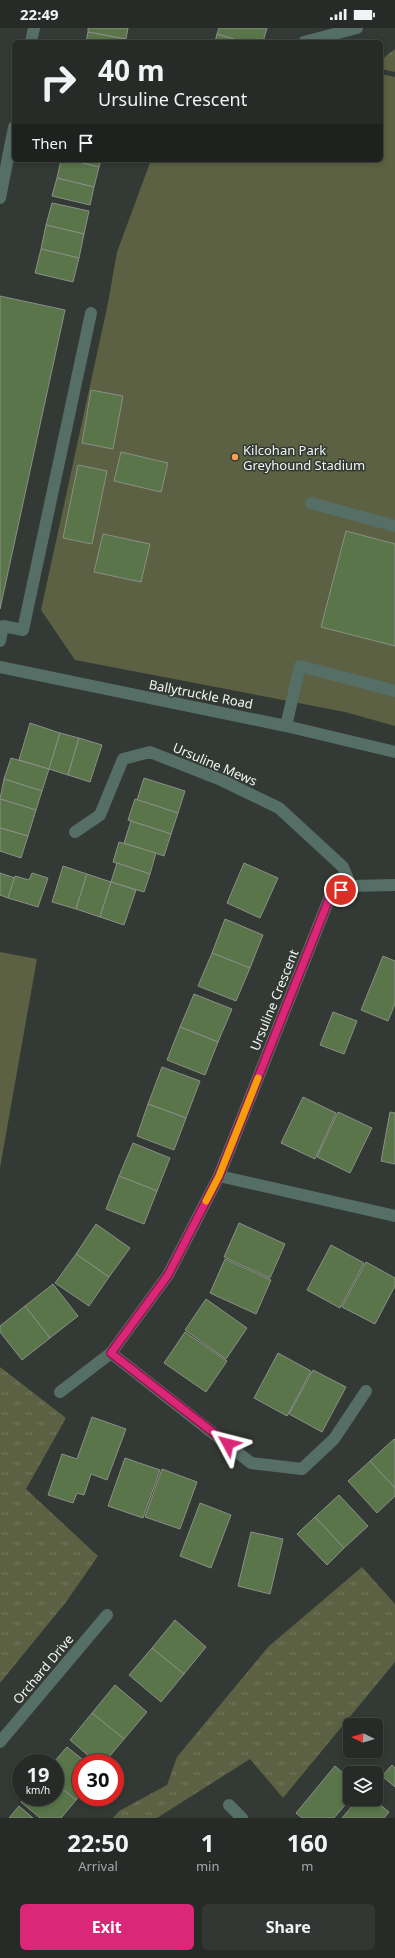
<!DOCTYPE html>
<style>
:root{--surface:#262b27;--page:#323733;--text:#f1f3f6;--muted:#a4a7a7;--line:#424744;--accent:#db2777}
body{margin:0;font-family:"Noto Sans",sans-serif;background:var(--page);color:var(--text);height:100vh;display:flex;flex-direction:column;font-size:15px;white-space:nowrap}
*{box-sizing:border-box;margin:0}
p{font-size:13px;color:var(--muted)}
.icon{flex:none;width:22px;height:22px;fill:none;stroke:currentColor;stroke-width:2;stroke-linecap:round;stroke-linejoin:round}
.map{position:relative;height:1790px;overflow:hidden}
.sheet{display:flex;flex-direction:column;background:var(--surface);flex:1}
.sheet>*{flex:none}
.hud{position:absolute;left:12px;top:12px;width:371px;height:122px;border-radius:6px;box-shadow:0 2px 6px #0003,0 0 0 1px var(--line);background:#262b27;color:var(--text);overflow:hidden}
.needle{width:26px;rotate:275deg}
.controls{position:absolute;left:343px;top:1690px;display:grid;gap:8px}
.controls a{display:grid;place-items:center;width:40px;height:40px;border-radius:6px;background:var(--surface);box-shadow:0 2px 6px #0003,0 0 0 1px var(--line);font-size:20px}
.speed{position:absolute;left:12px;top:1726px;display:flex;gap:8px;font-size:20px;font-weight:700;text-align:center}
.speed>*{display:grid;place-content:center;width:52px;height:52px;border-radius:50%;background:var(--surface);box-shadow:0 2px 6px #0003,0 0 0 1px var(--line);line-height:1}
.speed small{font-size:10px;font-weight:400}
.speed .limit{border:6px solid #d22;background:#fff;color:#111}
.pin{position:absolute;display:grid;place-items:center;width:34px;height:34px;color:#fff;margin:-17px;border:2px solid #fff;border-radius:50%;box-shadow:0 1px 4px #0007}
.me{position:absolute;width:44px;margin:-22px;rotate:308deg;stroke-linejoin:round;filter:drop-shadow(0 0 3px #0008)}
.turn{display:flex;align-items:center;gap:14px;height:84px;padding:0 20px;font-size:18px}
.turn .icon{width:52px;height:52px;stroke-width:2.5}
.turn b{display:block;font-size:28px;line-height:34px}
.then{display:flex;align-items:center;height:38px;padding:0 20px;background:#0003;gap:8px;font-size:15px}
.eta{display:flex;justify-content:space-evenly;align-items:center;height:68px;text-align:center}
.eta b{font-size:24px;font-weight:700;line-height:28px}
.cta{display:flex;gap:8px;margin-top:auto;padding:8px 20px}
.cta a{flex:1;height:46px;border-radius:6px;background:var(--accent);color:#fff;font-size:16px;font-weight:700;line-height:46px;text-align:center}
.cta a+a{background:var(--page);color:var(--text)}
.status{display:flex;justify-content:space-between;align-items:center;height:28px;padding:0 20px;background:var(--surface);direction:ltr}
.status svg{height:11px;fill:currentColor}
.map>svg:first-child{display:block}
</style>
<div class="status"><b>22:49</b><svg viewBox="0 0 49 12"><path d="M0 12V9h3v3zM5 12V6h3v6zM10 12V3h3v9zM15 12V0h3v12zM26 1h20v11H26zM47 4h2v5h-2z"/></svg></div>
<div class="map">
<svg width="395" height="1790" viewBox="0 0 395 1790">
<defs>
<pattern id="grass-tufts" width="24" height="20" patternUnits="userSpaceOnUse"><rect width="24" height="20" fill="#5c6143"/><path d="M3 7l-1-3M5 7V3M7 7l1-3M15 17l-1-3M17 17v-4M19 17l1-3" fill="none" stroke="#74785f"/></pattern>
</defs>
<rect width="100%" height="100%" fill="#333934"/>
<g fill="url(#grass-tufts)">
<path d="M395,21V44L381,41V32Z"/>
<path d="M0,1339L66,1390L26,1461L98,1528L66,1574L0,1655Z"/>
<path d="M362,1539L395,1576V1634L283,1770L250,1731L157,1790H113L119,1783L167,1757L177,1729L268,1619Z"/>
</g>
<g fill="#5c6143">
<path d="M381,46L395,49V698L345,684L75,632L41,582L108,275L117,224L151,132H381Z"/>
<path d="M0,924L37,931L0,1140Z"/>
</g>
<g fill="#597549" stroke="#8b8f89">
<path d="M88,0H128L126,11L88,4Z"/>
<path d="M219,0H267L263,14H243L217,6Z"/>
<path d="M88,4L126,11L125,14H86Z"/>
<path d="M217,6L243,14H215Z"/>
<path d="M61,132H70L99,139L94,159L57,150Z"/>
<path d="M70,132H101L99,139Z"/>
<path d="M57,150L94,159L90,177L52,168Z"/>
<path d="M52,175L89,183L84,206L46,197Z"/>
<path d="M46,197L84,206L79,230L41,221Z"/>
<path d="M41,221L79,230L73,254L35,245Z"/>
<path d="M0,268L65,282L0,581Z"/>
<path d="M91,362L123,368L113,421L82,415Z"/>
<path d="M121,424L168,435L161,464L114,453Z"/>
<path d="M78,437L107,443L92,516L63,510Z"/>
<path d="M346,503L395,516V618L321,599Z"/>
<path d="M103,506L150,516L141,554L94,544Z"/>
<path d="M30,695L60,705L49,741L19,732Z"/>
<path d="M60,705L79,710L68,747L49,741Z"/>
<path d="M79,710L102,717L90,754L68,747Z"/>
<path d="M11,730L49,741L42,763L4,751Z"/>
<path d="M144,750L185,763L178,785L137,772Z"/>
<path d="M4,751L42,763L36,782L0,771Z"/>
<path d="M0,771L36,782L28,808L0,800Z"/>
<path d="M135,771L178,785L171,806L128,792Z"/>
<path d="M131,793L171,806L164,828L124,815Z"/>
<path d="M0,800L28,808L21,830L0,823Z"/>
<path d="M119,814L156,825L150,846L113,834Z"/>
<path d="M117,835L150,846L144,864L111,854Z"/>
<path d="M244,835L278,850L260,890L227,875Z"/>
<path d="M63,838L87,846L76,881L52,874Z"/>
<path d="M0,845L15,850L8,870L0,867Z"/>
<path d="M32,845L48,850L38,879L8,870L15,848L29,852Z"/>
<path d="M87,846L111,854L100,889L76,881Z"/>
<path d="M111,854L136,862L124,897L100,889Z"/>
<path d="M225,891L263,907L250,940L212,925Z"/>
<path d="M212,925L250,940L236,973L198,958Z"/>
<path d="M383,928L395,933V976L388,993L361,982Z"/>
<path d="M194,966L232,981L218,1014L180,999Z"/>
<path d="M333,984L357,993L344,1026L320,1017Z"/>
<path d="M180,999L218,1014L205,1047L167,1032Z"/>
<path d="M162,1039L200,1053L186,1090L148,1076Z"/>
<path d="M303,1069L336,1085L315,1131L281,1115Z"/>
<path d="M148,1076L186,1090L174,1122L137,1108Z"/>
<path d="M338,1084L372,1100L350,1145L317,1129Z"/>
<path d="M390,1084L395,1085V1136L381,1133Z"/>
<path d="M133,1115L170,1130L157,1163L119,1148Z"/>
<path d="M119,1148L157,1163L144,1196L106,1181Z"/>
<path d="M239,1195L285,1216L270,1250L224,1229Z"/>
<path d="M96,1196L130,1220L109,1249L76,1226Z"/>
<path d="M331,1217L364,1235L340,1280L307,1262Z"/>
<path d="M76,1226L109,1249L89,1278L55,1255Z"/>
<path d="M225,1231L271,1252L256,1286L210,1265Z"/>
<path d="M366,1234L395,1250V1258L375,1296L342,1279Z"/>
<path d="M53,1256L78,1288L50,1310L25,1278Z"/>
<path d="M206,1271L247,1300L226,1331L185,1302Z"/>
<path d="M25,1278L50,1310L22,1332L0,1304V1298Z"/>
<path d="M185,1304L227,1333L206,1364L164,1335Z"/>
<path d="M278,1325L311,1343L287,1388L254,1370Z"/>
<path d="M313,1342L346,1359L322,1404L289,1386Z"/>
<path d="M92,1389L126,1401L107,1452L91,1446L84,1467L77,1465L73,1475L48,1467L62,1426L77,1431Z"/>
<path d="M394,1411L395,1412V1460L370,1433Z"/>
<path d="M125,1430L160,1442L143,1490L108,1478Z"/>
<path d="M370,1433L395,1460V1468L377,1485L348,1453Z"/>
<path d="M162,1441L197,1454L180,1501L145,1489Z"/>
<path d="M339,1467L368,1498L344,1520L315,1489Z"/>
<path d="M200,1475L231,1487L211,1540L180,1528Z"/>
<path d="M315,1489L344,1520L327,1537L297,1506Z"/>
<path d="M251,1504L283,1511L270,1566L238,1558Z"/>
<path d="M175,1592L206,1619L184,1646L152,1620Z"/>
<path d="M152,1620L184,1646L161,1674L129,1647Z"/>
<path d="M115,1657L147,1684L124,1711L92,1685Z"/>
<path d="M92,1685L124,1711L104,1735H97L70,1712Z"/>
<path d="M67,1719L87,1735H81V1766L76,1772L55,1755V1735H53Z"/>
<path d="M392,1737L395,1740V1759L382,1748Z"/>
<path d="M335,1738L350,1751V1771L334,1790H302L296,1785Z"/>
<path d="M55,1755L76,1772L61,1790H40L21,1774L25,1769H55Z"/>
<path d="M358,1771H373L389,1784L384,1790H342Z"/>
<path d="M19,1778L33,1790H9Z"/>
</g>
<g fill="none" stroke-linecap="round" stroke-linejoin="round">
<g stroke="#566f66" stroke-width="12">
<path d="M31,14L34,0"/>
<path d="M304,14L357,0"/>
<path d="M0,170L14,99"/>
<path d="M311,475L395,498"/>
<path d="M0,613L3,598L23,602L91,285"/>
<path d="M0,639L286,698L395,724"/>
<path d="M286,698L300,638L395,663"/>
<path d="M75,804L100,787L123,731L150,724L221,752L279,780L343,839L351,858"/>
<path d="M219,1148L395,1188"/>
<path d="M366,1363L334,1411L302,1441L251,1435L111,1325L168,1247L219,1148L331,866L351,858L395,857"/>
<path d="M60,1364L111,1325"/>
<path d="M0,1714L107,1587"/>
<path d="M229,1777L242,1790"/>
</g>
</g>
<g fill="none" stroke-linecap="round" stroke-linejoin="round">
<defs>
<path id="route" d="M228,1416L111,1325L168,1247L219,1148L331,866L341,862"/>
</defs>
<use href="#route" stroke="#8e194d" stroke-width="10"/>
<use href="#route" stroke="#db2777" stroke-width="7"/>
<path stroke="#f59e0b" stroke-width="7" d="M206,1173L219,1148L258,1050"/>
</g>
<circle fill="#fa9f4e" stroke="#333934" stroke-width="1.5" cx="235" cy="429" r="4"/>
<g text-anchor="middle" dominant-baseline="central" stroke-width="3" stroke-linejoin="round" paint-order="stroke">
<g font-size="13" fill="#f2f6f3" stroke="#333934" text-anchor="start">
<text x="243" y="422">Kilcohan Park<tspan x="243" dy="15">Greyhound Stadium</tspan></text>
</g>
<g font-size="13" fill="#f2f6f3" stroke="#333934">
<text transform="translate(201 666) rotate(11)">Ballytruckle Road</text>
<text transform="translate(215 736) rotate(23)">Ursuline Mews</text>
<text transform="translate(274 972) rotate(-68)">Ursuline Crescent</text>
<text transform="translate(43 1641) rotate(-50)">Orchard Drive</text>
</g>
</g>
</svg>
<div class="controls">
<a><svg class="needle" viewBox="-14 -14 28 28"><path d="M0-13l5 13h-10z" fill="#e53935"/><path d="M0 13l5-13h-10z" fill="#a4a7a7"/></svg></a>
<a><svg class="icon" aria-label="layers" viewBox="0 0 24 24"><path d="M12 4l9 5-9 5-9-5zM3 14l9 5 9-5"/></svg></a>
</div>
<div class="speed"><div>19<small>km/h</small></div><div class="limit">30</div></div>
<div class="pin" style="left:341px;top:862px;background:#d93025"><svg class="icon" aria-label="arrive" viewBox="0 0 24 24"><path d="M6 21V4h12l-3 4 3 4H6"/></svg></div>
<svg class="me" style="left:228px;top:1416px" viewBox="-20 -20 40 40"><path d="M0-17L14 15 0 8-14 15z" fill="#db2777" stroke="#fff" stroke-width="4"/></svg>
<div class="hud">
<div class="turn"><svg class="icon" aria-label="right" viewBox="0 0 24 24"><path d="M7 20v-9h11M14 6l5 5-5 5"/></svg><div><b>40 m</b>Ursuline Crescent</div></div>
<div class="then">Then<svg class="icon" aria-label="arrive" viewBox="0 0 24 24"><path d="M6 21V4h12l-3 4 3 4H6"/></svg></div>
</div>
</div>
<section class="sheet">
<div class="eta">
<div><b>22:50</b><p>Arrival</p></div>
<div><b>1</b><p>min</p></div>
<div><b>160</b><p>m</p></div>
</div>
<div class="cta"><a>Exit</a><a>Share</a></div>
</section>
